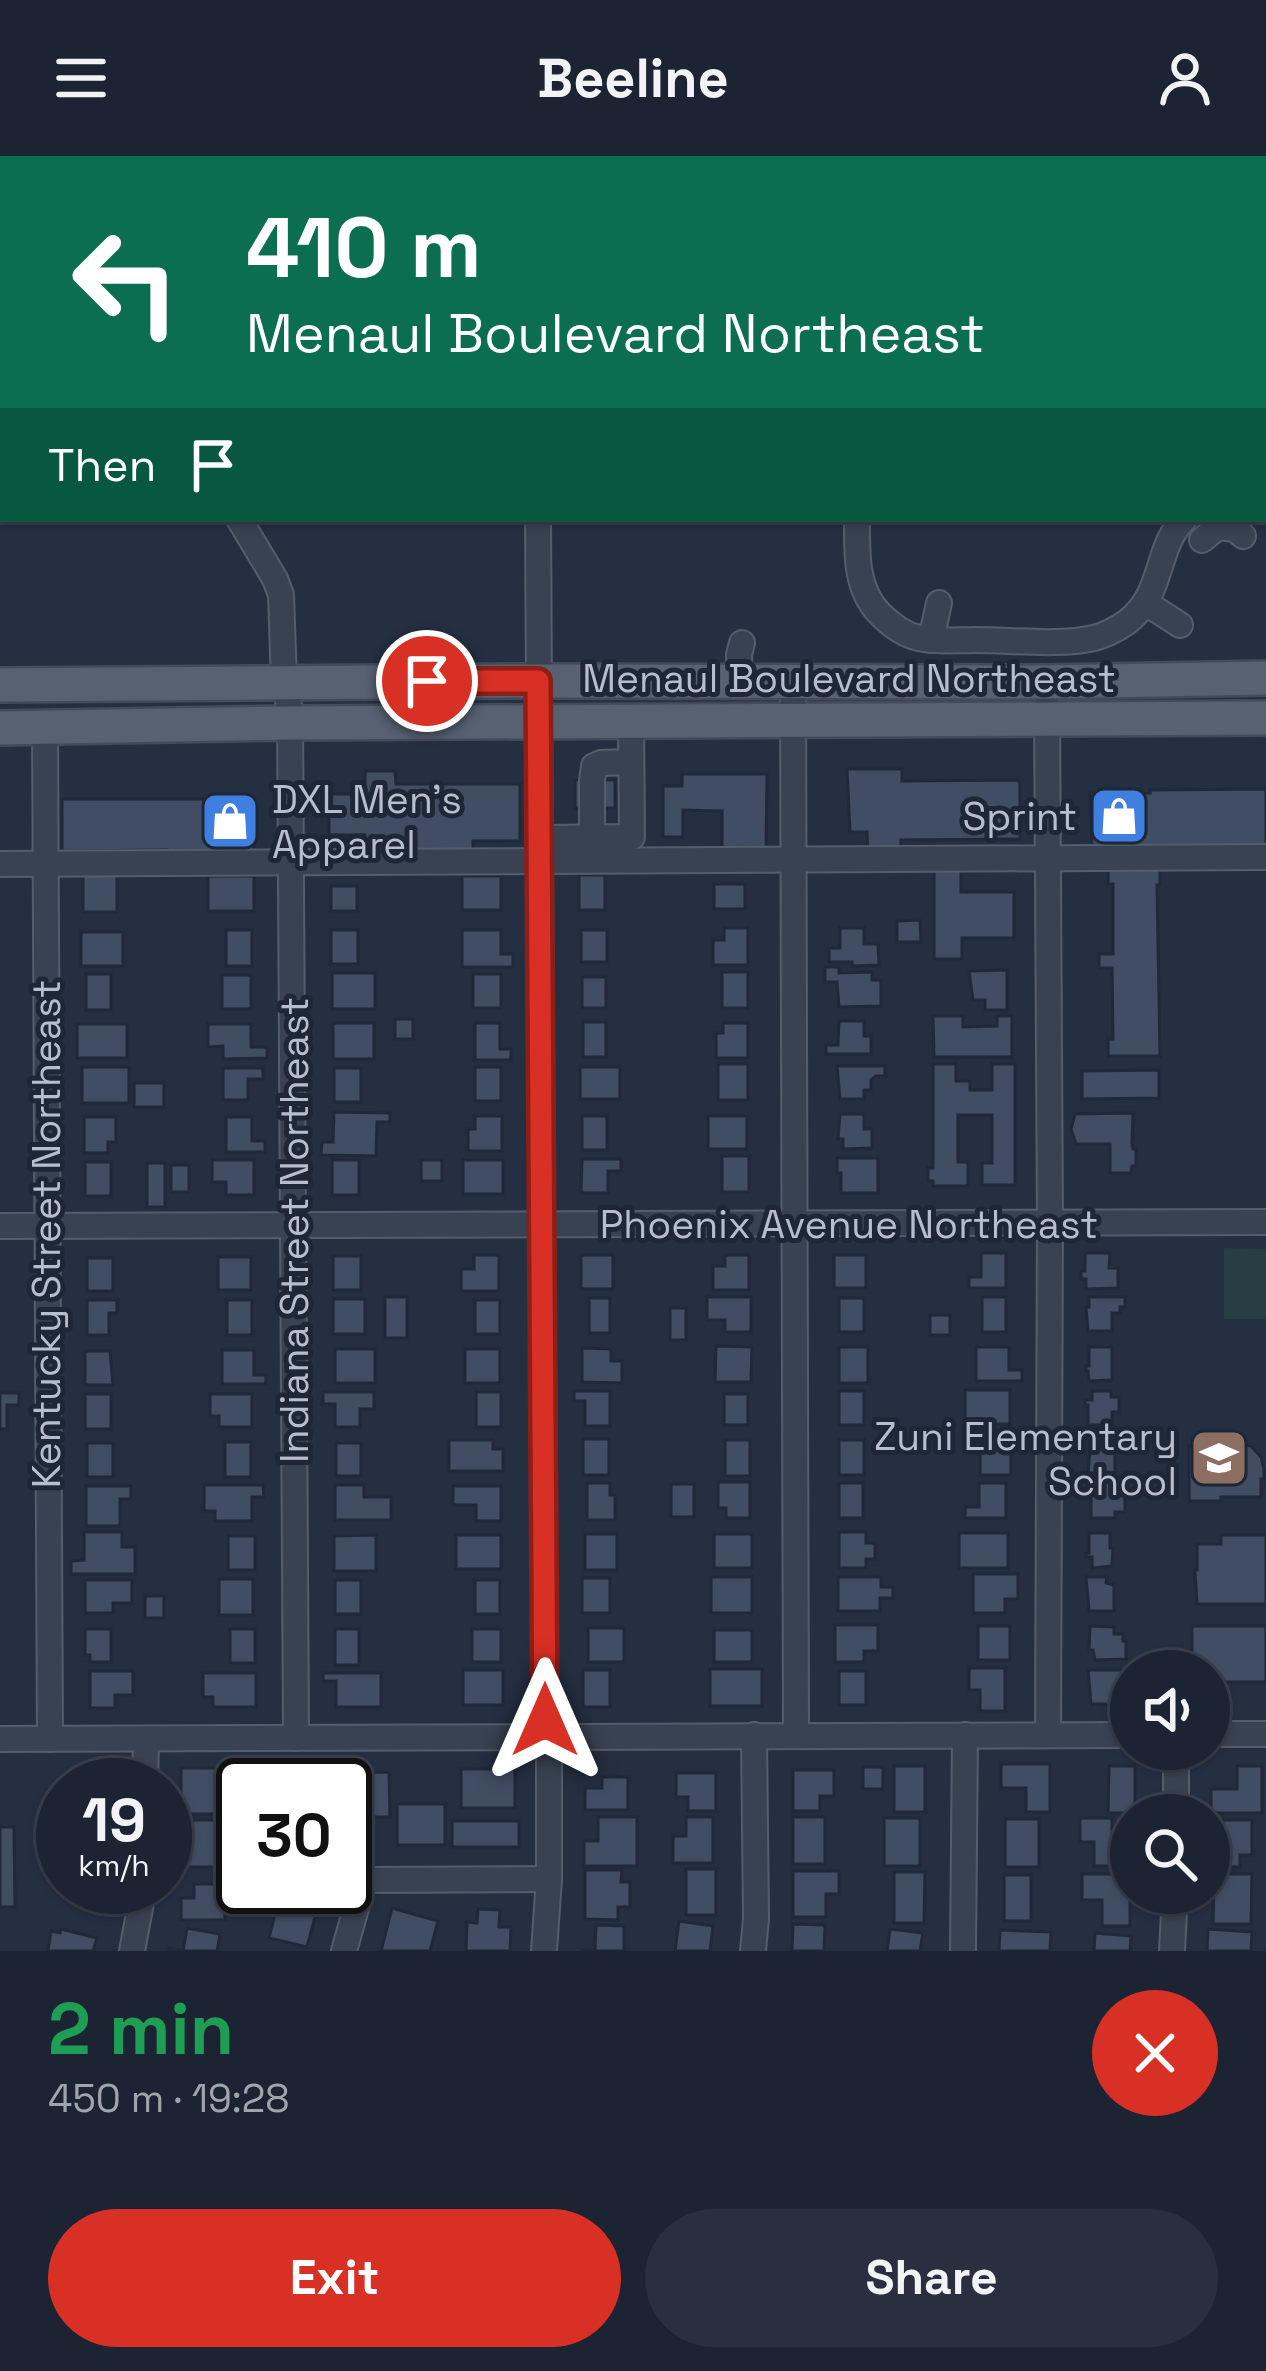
<!DOCTYPE html>
<meta charset="utf-8">
<style>
:root{--surface:#1c2332;--page:#292f3e;--text:#f1f3f6;--muted:#a0a4ac;--line:#3a404d;--accent:#d93025}
body{margin:0;font-family:"Space Grotesk",sans-serif;background:var(--page);color:var(--text);height:100vh;display:flex;flex-direction:column;font-size:45px;white-space:nowrap}
*{box-sizing:border-box;margin:0}
p{font-size:39px;color:var(--muted)}
.icon{flex:none;width:66px;height:66px;fill:none;stroke:currentColor;stroke-width:2;stroke-linecap:round;stroke-linejoin:round}
.map{position:relative;height:1795px;overflow:hidden}
.sheet{display:flex;flex-direction:column;background:var(--surface);flex:1}
.sheet>*{flex:none}
.banner{position:absolute;left:0px;top:0px;width:1266px;height:366px;box-shadow:0 3px 9px #0004,0 0 0 3px var(--line);background:#0b6e4f;color:#fff;overflow:hidden}
.tools{position:absolute;left:1110px;top:1494px;display:grid;gap:24px}
.tools a{display:grid;place-items:center;width:120px;height:120px;border-radius:50%;background:var(--surface);box-shadow:0 3px 9px #0004,0 0 0 3px var(--line);font-size:60px}
.speed{position:absolute;left:36px;top:1602px;display:flex;gap:24px;font-size:60px;font-weight:700;text-align:center}
.speed>*{display:grid;place-content:center;width:156px;height:156px;border-radius:50%;background:var(--surface);box-shadow:0 3px 9px #0004,0 0 0 3px var(--line);line-height:1}
.speed small{font-size:30px;font-weight:400}
.speed .limit{border:6px solid #111;border-radius:18px;background:#fff;color:#111}
.pin{position:absolute;display:grid;place-items:center;width:102px;height:102px;color:#fff;margin:-51px;border:6px solid #fff;border-radius:50%;box-shadow:0 3px 12px #0007}
.me{position:absolute;width:132px;margin:-66px;rotate:0deg;stroke-linejoin:round;filter:drop-shadow(0 0 9px #0008)}
.turn{display:flex;align-items:center;gap:42px;height:252px;padding:0 48px;font-size:54px}
.turn .icon{width:156px;height:156px;stroke-width:2.5}
.turn b{display:block;font-size:84px;line-height:102px}
.then{display:flex;align-items:center;height:114px;padding:0 48px;background:#0003;gap:24px;font-size:45px}
.round{display:grid;place-items:center;flex:none;width:126px;height:126px;border-radius:63px;background:var(--page)}
.overview{display:flex;align-items:center;justify-content:space-between;height:204px;padding:0 48px}
h1{font-size:72px;font-weight:700;line-height:90px;color:#1e9e55}
.cta{display:flex;gap:24px;margin-top:auto;padding:24px 48px}
.cta a{flex:1;height:138px;border-radius:72px;background:var(--accent);color:#fff;font-size:48px;font-weight:700;line-height:138px;text-align:center}
.cta a+a{background:var(--page);color:var(--text)}
header{display:flex;justify-content:space-between;align-items:center;height:156px;padding:0 48px;background:var(--surface);font-size:54px;font-weight:700}
.map>svg:first-child{display:block}
</style>
<header><svg class="icon" aria-label="menu" viewBox="0 0 24 24"><path d="M4 6h16M4 12h16M4 18h16"/></svg>Beeline<svg class="icon" aria-label="person" viewBox="0 0 24 24"><circle cx="12" cy="8" r="4"/><path d="M4 21q1-7 8-7t8 7"/></svg></header>
<div class="map">
<svg width="1266" height="1795" viewBox="0 0 1266 1795">
<rect width="100%" height="100%" fill="#252f42"/>
<path fill="#273e43" d="M1224,1092L1266,1093V1163H1224Z"/>
<g fill="#414d62" stroke="#202939" stroke-width="3">
<path d="M126,0H1136V3H127Z"/>
<path d="M847,613H902V625L1017,624L1020,626V683L901,684V697H868L867,676H850Z"/>
<path d="M365,615H395L396,628H520V685H473V700L365,701V679H329V638H365Z"/>
<path d="M682,618H767L766,696L722,695V655L683,654V681H663V630H682Z"/>
<rect x="575" y="624" width="40" height="28"/>
<path d="M1112,632L1115,638L1150,637V634L1266,633V691L1092,696L1090,636H1102Z"/>
<path d="M62,643H254V702H167V694L62,695Z"/>
<path d="M1108,713H1160V729H1157L1160,900H1108V883H1113L1112,812H1099V798H1113V728H1108Z"/>
<path d="M934,714H961V736H1014V782H962V803H934Z"/>
<rect x="83" y="718" width="34" height="38"/>
<rect x="579" y="719" width="26" height="35"/>
<rect x="208" y="720" width="46" height="35"/>
<rect x="462" y="720" width="39" height="34"/>
<rect x="714" y="728" width="31" height="25"/>
<rect x="331" y="730" width="26" height="25"/>
<path d="M920,764L921,786H897V765Z"/>
<path d="M724,772H748V809H713V784H724Z"/>
<path d="M840,772H864V788H878L879,809L852,810V806H829V792H840Z"/>
<rect x="226" y="774" width="26" height="36"/>
<rect x="331" y="774" width="27" height="34"/>
<path d="M462,774H501V798H513V811H462Z"/>
<rect x="581" y="774" width="26" height="32"/>
<rect x="81" y="776" width="42" height="34"/>
<path d="M825,811H839V817L872,816V824H881V850L839,851L837,826H825Z"/>
<path d="M1007,814V854H985V844H973L969,815Z"/>
<rect x="722" y="816" width="26" height="36"/>
<rect x="332" y="817" width="43" height="36"/>
<rect x="86" y="818" width="25" height="36"/>
<rect x="473" y="818" width="28" height="34"/>
<rect x="222" y="819" width="29" height="34"/>
<rect x="582" y="821" width="24" height="31"/>
<path d="M933,860H963V871L997,870V860H1012V901H934Z"/>
<rect x="395" y="863" width="18" height="20"/>
<path d="M839,865H864V880H871V898H826V889H838Z"/>
<rect x="583" y="866" width="23" height="35"/>
<rect x="333" y="867" width="41" height="36"/>
<path d="M475,867H500V893H511V904H475Z"/>
<path d="M723,867H748V902H716V877H723Z"/>
<rect x="77" y="868" width="50" height="34"/>
<path d="M208,868H251V891H267V902L223,903V890L208,891Z"/>
<rect x="718" y="908" width="30" height="36"/>
<path d="M933,908H956V925H970V934H992V908H1015V1029H982V1007H992V959H958V1006H968V1030H933V1025H928V1012H933Z"/>
<path d="M837,910H885V920H876L871,924V934H864V943H840Z"/>
<rect x="82" y="911" width="47" height="36"/>
<rect x="475" y="911" width="26" height="34"/>
<rect x="580" y="911" width="40" height="32"/>
<path d="M223,912H263V923H248V944H223Z"/>
<rect x="334" y="912" width="27" height="34"/>
<path d="M1159,914V942L1082,943V915Z"/>
<rect x="134" y="927" width="30" height="24"/>
<path d="M334,956L390,957V966H377L376,1000L321,999L322,986H333Z"/>
<path d="M1133,957L1132,988L1133,993H1136V1010H1132L1131,1017H1110V988H1076L1071,973L1075,958Z"/>
<path d="M840,958H864V973H872V992L843,993V983H838Z"/>
<path d="M475,960H502V995H468V973H475Z"/>
<rect x="582" y="960" width="25" height="34"/>
<rect x="708" y="960" width="39" height="33"/>
<path d="M84,961H116V986H108V997H84Z"/>
<path d="M226,961H252V985H265V996H226Z"/>
<rect x="722" y="1000" width="27" height="36"/>
<path d="M837,1002H878V1037H841V1017H837Z"/>
<path d="M582,1003H621V1015H608V1037H581Z"/>
<path d="M212,1004H254V1039H226V1026H212Z"/>
<rect x="332" y="1004" width="27" height="35"/>
<rect x="421" y="1004" width="21" height="21"/>
<rect x="463" y="1004" width="40" height="34"/>
<rect x="85" y="1006" width="26" height="34"/>
<rect x="147" y="1007" width="18" height="44"/>
<rect x="171" y="1009" width="18" height="27"/>
<path d="M981,1097H1006V1132H969V1121H981Z"/>
<path d="M1085,1097H1110L1109,1112H1118V1132L1086,1133V1123H1081V1115H1085Z"/>
<path d="M474,1099H499V1135H461V1113H474Z"/>
<rect x="581" y="1099" width="32" height="34"/>
<path d="M725,1099H749V1134H713V1110H725Z"/>
<rect x="834" y="1099" width="32" height="33"/>
<rect x="333" y="1100" width="28" height="34"/>
<rect x="218" y="1101" width="33" height="33"/>
<rect x="87" y="1102" width="26" height="33"/>
<rect x="385" y="1141" width="22" height="41"/>
<path d="M707,1141H751V1176H725V1164H707Z"/>
<rect x="982" y="1141" width="24" height="35"/>
<path d="M1089,1141H1125V1151H1120V1157H1112V1175H1088L1086,1151H1089Z"/>
<rect x="589" y="1142" width="21" height="35"/>
<rect x="839" y="1142" width="25" height="34"/>
<rect x="333" y="1143" width="32" height="35"/>
<path d="M87,1144H117V1157H109V1179H87Z"/>
<rect x="227" y="1144" width="25" height="35"/>
<rect x="475" y="1144" width="25" height="34"/>
<rect x="670" y="1152" width="16" height="32"/>
<rect x="930" y="1159" width="20" height="20"/>
<path d="M716,1190L752,1191L751,1226H715Z"/>
<rect x="839" y="1191" width="29" height="36"/>
<path d="M976,1191H1009V1214H1022V1225H976Z"/>
<path d="M1089,1191H1112V1224L1089,1225L1088,1215H1086V1210H1089Z"/>
<path d="M582,1192L611,1193V1205H622V1227L582,1226Z"/>
<rect x="335" y="1193" width="40" height="34"/>
<rect x="465" y="1193" width="35" height="34"/>
<path d="M222,1194H254V1219H266V1228H222Z"/>
<path d="M85,1195H110L113,1229H85Z"/>
<rect x="965" y="1234" width="45" height="34"/>
<path d="M574,1235H610V1270H585V1245H574Z"/>
<rect x="839" y="1235" width="25" height="34"/>
<path d="M1092,1235H1111V1241H1119V1256H1112V1269H1088V1249H1085V1244H1092Z"/>
<path d="M323,1236H374V1253H360V1271H335V1248H323Z"/>
<rect x="476" y="1236" width="25" height="35"/>
<path d="M0,1237H19V1249H7V1273H0Z"/>
<rect x="85" y="1238" width="26" height="35"/>
<path d="M210,1238H252V1271H219V1260H210Z"/>
<rect x="724" y="1238" width="24" height="31"/>
<rect x="583" y="1283" width="26" height="36"/>
<path d="M449,1284H493V1293H503V1315H449Z"/>
<rect x="725" y="1284" width="25" height="36"/>
<rect x="839" y="1284" width="25" height="35"/>
<rect x="980" y="1284" width="31" height="35"/>
<path d="M1091,1284H1115V1317H1088Z"/>
<rect x="225" y="1286" width="26" height="35"/>
<rect x="87" y="1287" width="26" height="34"/>
<rect x="336" y="1287" width="25" height="33"/>
<path d="M1235,1287L1251,1290L1261,1301L1264,1313V1323H1261V1341H1221V1345H1189V1290H1237Z"/>
<path d="M718,1326H750V1362H726V1352H718Z"/>
<path d="M1095,1326H1110L1114,1328V1337L1125,1338V1356H1115V1362H1091V1342H1088V1337H1095Z"/>
<path d="M587,1327H610V1339H615V1364H587Z"/>
<rect x="839" y="1327" width="24" height="35"/>
<path d="M979,1327H1006V1362H965V1351H979Z"/>
<rect x="671" y="1328" width="23" height="33"/>
<path d="M204,1329H263L264,1341H252V1365H215V1355H204Z"/>
<path d="M335,1329H364V1341H391V1364H335Z"/>
<path d="M86,1330H131V1343H120V1370H86Z"/>
<path d="M453,1330H501V1365H476V1349H453Z"/>
<path d="M84,1376H122V1391H135V1418H71V1405L84,1404Z"/>
<path d="M839,1376H866V1387H875V1403H866V1412H839Z"/>
<rect x="959" y="1377" width="49" height="35"/>
<path d="M1089,1377H1110V1392H1113L1112,1410L1092,1412V1401H1086V1397H1089Z"/>
<rect x="585" y="1378" width="32" height="36"/>
<rect x="714" y="1378" width="38" height="34"/>
<path d="M376,1379V1415H334V1380Z"/>
<rect x="456" y="1379" width="45" height="34"/>
<path d="M1221,1379H1266V1448H1197L1195,1414H1197V1388H1221Z"/>
<rect x="228" y="1380" width="27" height="34"/>
<path d="M973,1418H1018V1443H1005V1457H973Z"/>
<rect x="711" y="1421" width="41" height="36"/>
<path d="M838,1421H881V1431H893V1442H880V1455H838Z"/>
<path d="M1086,1421H1107L1106,1427L1114,1429V1455H1089Z"/>
<rect x="582" y="1422" width="28" height="35"/>
<rect x="219" y="1423" width="34" height="36"/>
<path d="M85,1424H132V1447H113V1457H85Z"/>
<rect x="335" y="1424" width="26" height="34"/>
<rect x="475" y="1424" width="25" height="34"/>
<rect x="145" y="1440" width="19" height="22"/>
<path d="M835,1469H878V1495H864V1506H835Z"/>
<rect x="978" y="1470" width="32" height="34"/>
<path d="M1090,1470L1114,1471V1478H1123V1485H1126V1503L1095,1504L1093,1494H1089Z"/>
<path d="M1192,1470H1266V1526H1209V1515H1195V1503H1192Z"/>
<rect x="588" y="1472" width="36" height="34"/>
<path d="M85,1473H111V1506H90V1499H85Z"/>
<rect x="230" y="1473" width="25" height="34"/>
<rect x="335" y="1473" width="24" height="36"/>
<rect x="472" y="1473" width="29" height="33"/>
<rect x="714" y="1474" width="38" height="32"/>
<path d="M969,1512H1005V1555H980V1534H969Z"/>
<rect x="710" y="1513" width="52" height="37"/>
<rect x="463" y="1514" width="40" height="35"/>
<rect x="583" y="1514" width="27" height="37"/>
<path d="M1088,1514H1131L1130,1530H1117V1548H1091Z"/>
<path d="M90,1515H133V1539H115V1552H90Z"/>
<rect x="839" y="1515" width="27" height="34"/>
<path d="M203,1517H256V1551H213V1541H203Z"/>
<path d="M323,1517H381V1551H336V1525H323Z"/>
<path d="M1001,1608H1050V1656H1026V1632H1001Z"/>
<rect x="894" y="1610" width="31" height="46"/>
<path d="M1109,1610H1135V1657H1108Z"/>
<path d="M1237,1610H1262V1657H1211V1633H1237Z"/>
<rect x="863" y="1611" width="20" height="22"/>
<rect x="181" y="1612" width="50" height="46"/>
<rect x="461" y="1613" width="54" height="39"/>
<path d="M793,1614H834V1640H820V1655H793Z"/>
<path d="M389,1616L390,1661H372V1655H345V1629H342V1617Z"/>
<path d="M676,1617H716V1655H688V1641H676Z"/>
<path d="M602,1621H628V1654H585V1632H602Z"/>
<rect x="397" y="1648" width="48" height="41"/>
<path d="M598,1661H637V1710H584V1685H598Z"/>
<path d="M686,1661H713V1707H673V1680H686Z"/>
<rect x="793" y="1661" width="32" height="47"/>
<rect x="884" y="1662" width="36" height="48"/>
<path d="M1080,1662H1112V1686H1131V1710H1094V1686H1080Z"/>
<rect x="1005" y="1663" width="34" height="48"/>
<path d="M192,1664H222V1711H180V1693H192Z"/>
<path d="M1214,1664H1252V1699H1240V1711H1214Z"/>
<rect x="452" y="1665" width="67" height="26"/>
<path d="M0,1671H14L15,1751H0Z"/>
<rect x="686" y="1713" width="30" height="46"/>
<path d="M585,1714H622L621,1726H630V1751H618V1764L585,1763Z"/>
<path d="M793,1715H839V1738H826V1761H793Z"/>
<path d="M894,1716H925L924,1767H894Z"/>
<path d="M1082,1718H1130V1770H1102V1744H1082Z"/>
<path d="M1214,1718H1252L1251,1768H1213Z"/>
<rect x="1004" y="1719" width="27" height="46"/>
<path d="M194,1728H225V1764H181V1742H194Z"/>
<path d="M287,1738L319,1746L307,1791L269,1782L278,1747L284,1749Z"/>
<path d="M392,1752L438,1765L430,1795H381Z"/>
<path d="M478,1753L500,1754L499,1771H511L510,1795H466L467,1766L477,1767Z"/>
<path d="M679,1765L713,1770L710,1795H675Z"/>
<path d="M793,1768L825,1769L824,1795H792Z"/>
<path d="M596,1769L624,1770V1795H580L595,1794Z"/>
<path d="M187,1772L220,1778L217,1795H169V1792L183,1795Z"/>
<path d="M61,1773L97,1782L93,1795H48L51,1775L60,1777Z"/>
<path d="M890,1773L923,1777L920,1795H887Z"/>
<path d="M1208,1773L1252,1776L1251,1795H1207Z"/>
<path d="M1000,1774L1051,1776L1050,1795H999Z"/>
<path d="M1095,1777L1131,1780L1130,1795H1094Z"/>
</g>
<g fill="none" stroke-linecap="round" stroke-linejoin="round">
<defs>
<g id="minor">
<path d="M20,0V3"/>
<path d="M1263,4L1266,3"/>
<path d="M0,191L3,190"/>
<path d="M1263,339H1266"/>
<path d="M239,363L275,423L281,439L284,526L290,554L296,1582"/>
<path d="M538,363L545,1564L549,1598V1723L544,1795"/>
<path d="M857,363C857,396 855,433 880,458C891,469 905,479 919,482C937,486 957,484 975,484C1011,484 1059,490 1094,482C1106,479 1117,473 1127,466C1165,437 1154,394 1184,363"/>
<path d="M1202,384L1218,371L1235,373L1243,380"/>
<path d="M1146,447L1180,469"/>
<path d="M931,484L939,447"/>
<path d="M740,526L739,499L742,487"/>
<path d="M793,526L796,1579"/>
<path d="M1047,550L1050,1067L1048,1579"/>
<path d="M45,572L50,1583"/>
<path d="M592,681V624L594,610L601,607L631,606"/>
<path d="M541,682L632,681L631,565"/>
<path d="M0,708L1266,701"/>
<path d="M0,1070L1266,1066"/>
<path d="M1209,1578H1266"/>
<path d="M0,1583L1131,1579"/>
<path d="M145,1629L146,1583"/>
<path d="M1176,1659V1593"/>
<path d="M132,1795L144,1731"/>
<path d="M344,1795L364,1724L549,1723"/>
<path d="M753,1795L756,1763L754,1579"/>
<path d="M963,1795L965,1579"/>
<path d="M1172,1795L1175,1737"/>
</g>
<g id="major">
<path d="M0,529L522,525L1047,526L1266,522"/>
<path d="M0,572L290,567L1266,562"/>
</g>
</defs>
<use href="#minor" stroke="#545d6c" stroke-width="28"/>
<use href="#major" stroke="#434b5b" stroke-width="38"/>
<use href="#minor" stroke="#394252" stroke-width="24"/>
<use href="#major" stroke="#576172" stroke-width="33"/>
</g>
<g fill="none" stroke-linecap="round" stroke-linejoin="round">
<defs>
<path id="route" d="M427,525H538L545,1564"/>
</defs>
<use href="#route" stroke="#8d1f18" stroke-width="30"/>
<use href="#route" stroke="#d93025" stroke-width="21"/>
</g>
<defs>
<symbol id="shop-square" viewBox="-11 -11 22 22"><rect x="-9" y="-9" width="18" height="18" rx="4" fill="#3f7fe0" stroke="#1e2737"/><path d="M-5-2.5h2.3a2.7 3.5 0 0 1 5.4 0H5L5.5 6h-11ZM-1.5-2.5h3a1.5 2.3 0 0 0-3 0Z" fill="#fff"/></symbol>
<symbol id="school-square" viewBox="-11 -11 22 22"><rect x="-9" y="-9" width="18" height="18" rx="4" fill="#8d6e63" stroke="#1e2737"/><path d="M0-5L7-2L0 1L-7-2ZM-4 1L0 2.5L4 1V4Q0 6-4 4Z" fill="#fff"/></symbol>
</defs>
<g fill-rule="evenodd">
<use href="#shop-square" x="1086" y="627" width="66" height="66"/>
<use href="#shop-square" x="197" y="632" width="66" height="66"/>
<use href="#school-square" x="1186" y="1269" width="66" height="66"/>
</g>
<g text-anchor="middle" dominant-baseline="central" stroke-width="10" stroke-linejoin="round" paint-order="stroke">
<g font-size="39" fill="#b6bdcc" stroke="#1e2737">
<text x="849" y="522">Menaul Boulevard Northeast</text>
<text x="849" y="1068">Phoenix Avenue Northeast</text>
<text transform="translate(294 1074) rotate(-90)">Indiana Street Northeast</text>
<text transform="translate(46 1078) rotate(-90)">Kentucky Street Northeast</text>
</g>
<g font-size="39" fill="#b6bdcc" stroke="#1e2737" text-anchor="end">
<text x="272" y="643" text-anchor="start">DXL Men's<tspan x="272" dy="45">Apparel</tspan></text>
<text x="1077" y="660">Sprint</text>
<text x="1177" y="1280">Zuni Elementary<tspan x="1177" dy="45">School</tspan></text>
</g>
</g>
</svg>
<div class="tools">
<a><svg class="icon" aria-label="sound" viewBox="0 0 24 24"><path d="M4 9h4l5-4v14l-5-4H4zM17 9q2 3 0 6"/></svg></a>
<a><svg class="icon" aria-label="search" viewBox="0 0 24 24"><circle cx="10" cy="10" r="6"/><path d="M15 15l6 6"/></svg></a>
</div>
<div class="speed"><div>19<small>km/h</small></div><div class="limit">30</div></div>
<div class="pin" style="left:427px;top:525px;background:#d93025"><svg class="icon" aria-label="arrive" viewBox="0 0 24 24"><path d="M6 21V4h12l-3 4 3 4H6"/></svg></div>
<svg class="me" style="left:545px;top:1564px" viewBox="-20 -20 40 40"><path d="M0-17L14 15 0 8-14 15z" fill="#d93025" stroke="#fff" stroke-width="4"/></svg>
<div class="banner">
<div class="turn"><svg class="icon" aria-label="left" viewBox="0 0 24 24"><path d="M17 20v-9H6M10 6l-5 5 5 5"/></svg><div><b>410 m</b>Menaul Boulevard Northeast</div></div>
<div class="then">Then<svg class="icon" aria-label="arrive" viewBox="0 0 24 24"><path d="M6 21V4h12l-3 4 3 4H6"/></svg></div>
</div>
</div>
<section class="sheet">
<div class="overview"><div><h1>2 min</h1><p>450 m · 19:28</p></div><a class="round" style="background:#d93025;color:#fff"><svg class="icon" aria-label="close" viewBox="0 0 24 24"><path d="M6 6l12 12M18 6L6 18"/></svg></a></div>
<div class="cta"><a>Exit</a><a>Share</a></div>
</section>
